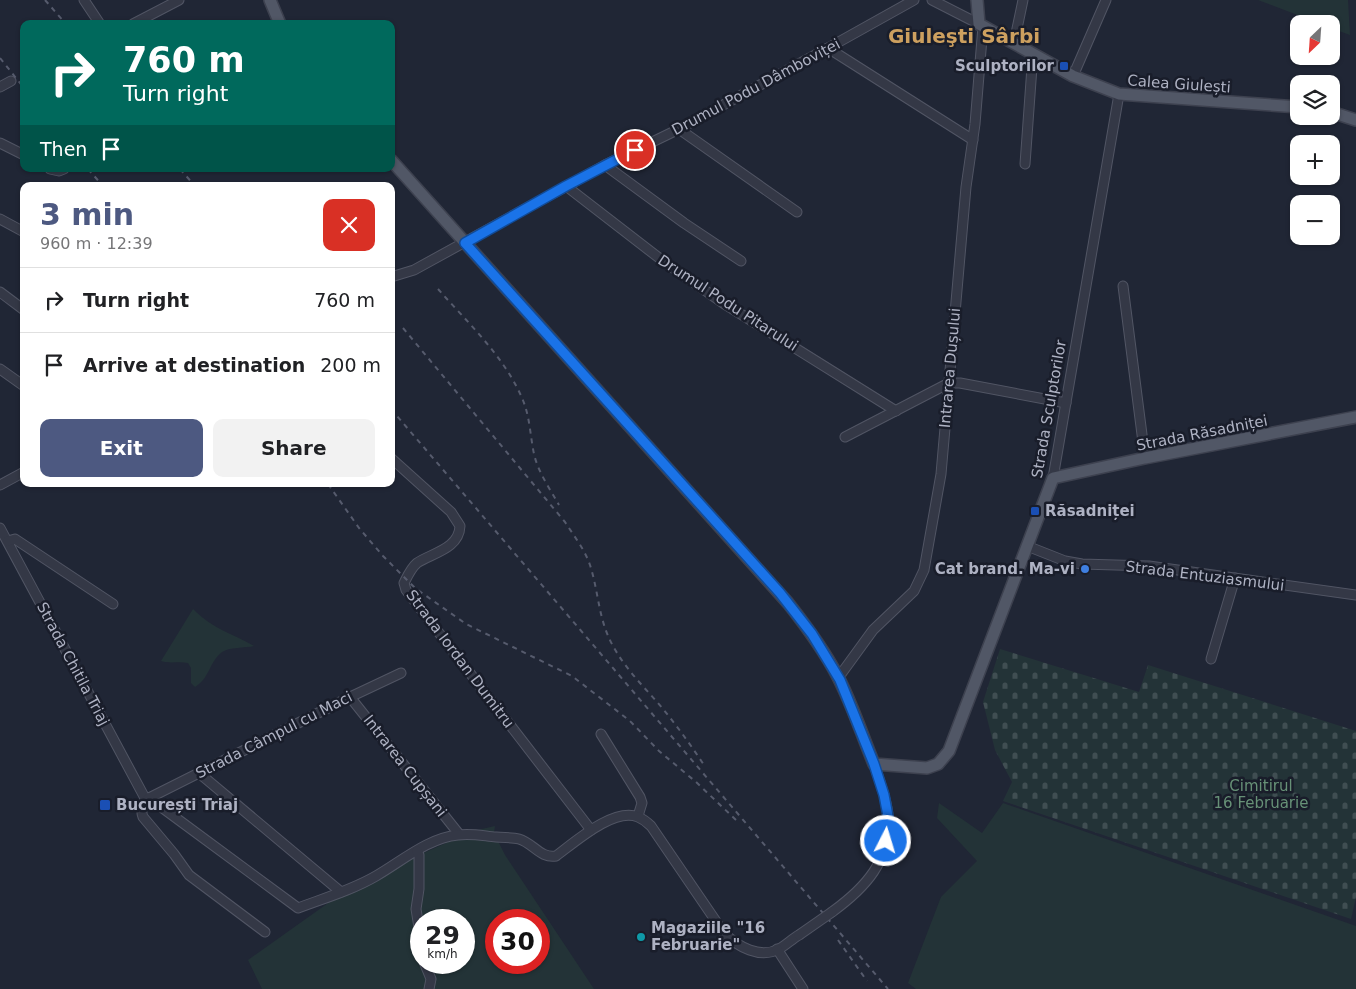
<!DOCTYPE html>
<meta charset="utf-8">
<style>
:root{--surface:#fff;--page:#f2f2f2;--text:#202124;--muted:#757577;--line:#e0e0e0;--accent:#4d5981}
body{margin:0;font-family:"DejaVu Sans",sans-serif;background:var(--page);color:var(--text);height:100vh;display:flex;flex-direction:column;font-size:19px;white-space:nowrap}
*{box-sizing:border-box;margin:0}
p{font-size:16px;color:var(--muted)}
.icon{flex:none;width:28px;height:28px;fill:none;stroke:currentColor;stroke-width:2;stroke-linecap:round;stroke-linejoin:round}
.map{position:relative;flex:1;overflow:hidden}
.side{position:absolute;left:20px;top:182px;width:375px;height:305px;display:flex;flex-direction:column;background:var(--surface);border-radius:10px;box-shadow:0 1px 4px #0004}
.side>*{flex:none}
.banner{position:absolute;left:20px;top:20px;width:375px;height:152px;border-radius:10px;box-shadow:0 1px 4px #0004;background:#00695c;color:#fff;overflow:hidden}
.needle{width:32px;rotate:205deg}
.controls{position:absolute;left:1290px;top:15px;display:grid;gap:10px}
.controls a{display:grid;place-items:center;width:50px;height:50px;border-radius:10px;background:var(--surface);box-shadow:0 1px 4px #0004;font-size:25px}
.speed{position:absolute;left:410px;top:909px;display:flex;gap:10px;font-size:25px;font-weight:700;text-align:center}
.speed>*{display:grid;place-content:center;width:65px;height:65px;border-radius:50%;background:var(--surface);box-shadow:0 1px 4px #0004;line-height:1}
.speed small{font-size:12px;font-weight:400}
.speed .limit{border:8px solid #d22;background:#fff;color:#111}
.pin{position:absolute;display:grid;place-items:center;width:42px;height:42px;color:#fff;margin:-21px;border:2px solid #fff;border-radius:50%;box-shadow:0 1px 5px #0007}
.me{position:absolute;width:55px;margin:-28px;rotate:5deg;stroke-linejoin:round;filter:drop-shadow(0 0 4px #0008)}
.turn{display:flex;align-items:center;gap:18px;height:105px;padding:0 20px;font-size:22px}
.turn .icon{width:65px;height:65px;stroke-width:2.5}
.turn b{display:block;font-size:35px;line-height:42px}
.then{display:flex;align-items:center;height:48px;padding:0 20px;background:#0003;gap:10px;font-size:19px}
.round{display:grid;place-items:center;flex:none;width:52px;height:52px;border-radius:10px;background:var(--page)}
.overview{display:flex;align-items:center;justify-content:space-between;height:85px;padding:0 20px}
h1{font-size:30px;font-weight:700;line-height:38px;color:var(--accent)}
.action{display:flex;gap:10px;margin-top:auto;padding:10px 20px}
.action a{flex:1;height:58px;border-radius:10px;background:var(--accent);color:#fff;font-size:20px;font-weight:700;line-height:58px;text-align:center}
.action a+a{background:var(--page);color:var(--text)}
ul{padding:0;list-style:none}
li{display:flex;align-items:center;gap:15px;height:65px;padding:0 20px;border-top:1px solid var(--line)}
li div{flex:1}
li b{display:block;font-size:19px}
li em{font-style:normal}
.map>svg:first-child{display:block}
</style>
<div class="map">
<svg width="1356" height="989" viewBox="0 0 1356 989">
<defs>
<pattern id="cemetery-stones" width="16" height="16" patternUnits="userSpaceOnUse" patternTransform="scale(1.25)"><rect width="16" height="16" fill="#233337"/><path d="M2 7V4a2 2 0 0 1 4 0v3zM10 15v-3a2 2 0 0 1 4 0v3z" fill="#404e52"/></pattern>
</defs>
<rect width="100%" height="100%" fill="#202635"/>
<g fill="#233337" fill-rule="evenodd">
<path d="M1258,0H1348L1350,35L1331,28V24H1321Z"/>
<path d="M193,609C214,630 230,632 254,646C245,648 229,647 222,652C209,662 210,678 195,687L191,683V668L188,663C178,661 171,664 161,661Z"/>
<path d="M939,803L982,833L1003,803L1356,926V989H916L908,983L941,897L977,861L937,818Z"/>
<path d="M495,826L494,833L505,855L594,989H262L248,960L331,901L419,855L473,831ZM421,920H464V962H421ZM496,920H539V962H496Z"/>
</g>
<path fill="url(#cemetery-stones)" d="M1000,649L1139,692L1148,665L1356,731V897L1351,919L1003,801L1012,782L995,750L983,702Z"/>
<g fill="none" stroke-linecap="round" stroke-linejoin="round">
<defs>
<g id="minor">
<path d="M84,0L100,24"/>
<path d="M932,0L979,24"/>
<path d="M133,24L179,0"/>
<path d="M1014,43L1023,0"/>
<path d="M828,48L973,140"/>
<path d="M1073,76L1106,0"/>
<path d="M0,87L11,81"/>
<path d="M679,129L797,212"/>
<path d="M0,143L24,155"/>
<path d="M1025,164L1033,53"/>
<path d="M605,165L684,223L741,261"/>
<path d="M50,169L59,171L64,169"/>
<path d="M566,186L663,261L723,303L896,411"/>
<path d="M0,219L24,232"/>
<path d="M391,277L414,270L605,165L679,129L828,48L914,0"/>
<path d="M1123,286L1145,458"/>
<path d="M0,292L24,310"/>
<path d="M0,369L24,386"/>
<path d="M845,437L949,383H960L1066,403"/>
<path d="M391,458L451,512L460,526C459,549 432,553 417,563C411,568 407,577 404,583L406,590L591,830"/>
<path d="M1053,478L1119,94"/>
<path d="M0,485L24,472"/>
<path d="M0,528L146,800"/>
<path d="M8,541L15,539L113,604"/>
<path d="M1027,546L1065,561L1082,564L1149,566L1356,595"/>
<path d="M1211,659L1235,578"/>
<path d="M840,680L841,674L873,630L914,591L924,570L941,474L966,187L975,124L983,26"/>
<path d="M350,697L459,834"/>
<path d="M601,734L640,797L642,803L638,816"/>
<path d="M199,773L341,892"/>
<path d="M149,798L298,908C325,898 352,890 376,876C402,861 428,838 458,835C471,833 484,836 496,837C504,838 512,837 519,839C533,843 541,859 556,856C575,842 614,807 638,817C643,819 647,822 651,826L724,933C738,947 760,959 779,949C786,945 792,939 799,935"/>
<path d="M417,851L419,855V889L416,909L420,934L421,954"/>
<path d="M832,912C865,888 891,861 888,816C887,799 879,780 874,764"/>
<path d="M265,932L189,875L174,854L143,817C140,809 143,804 149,798L348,698L401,673"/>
<path d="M777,949L803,989"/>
<path d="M424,962L431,979L429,989"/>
</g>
<g id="major">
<path d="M270,0L280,24"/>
<path d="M977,0L979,24L1073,76L1119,94L1299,107"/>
<path d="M1331,112L1356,120"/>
<path d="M391,160L788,603C807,627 824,650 838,677C852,704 862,735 874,764L927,768L938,764L949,751L1053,478L1145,458L1356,417"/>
</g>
</defs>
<use href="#minor" stroke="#515564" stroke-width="11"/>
<use href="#major" stroke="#3d414f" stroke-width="14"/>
<use href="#minor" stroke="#343846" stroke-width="9"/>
<use href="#major" stroke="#515766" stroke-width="11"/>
<g stroke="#565b6d" stroke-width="2" stroke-dasharray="5 5" stroke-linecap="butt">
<path d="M45,0L66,24"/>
<path d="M0,58L24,88"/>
<path d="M88,169L103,186"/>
<path d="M180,169L195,186"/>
<path d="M438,289C467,322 504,356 522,398C530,416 530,435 534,454C538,472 550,489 559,505"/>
<path d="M403,328L565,522C574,536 585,550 590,565C599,593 598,619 613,646C625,668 642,685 658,703C675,723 690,744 704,765"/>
<path d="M391,409L888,989"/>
<path d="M328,484L359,528L383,556L415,588L466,624L572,676L630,721L659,751L696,782L736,820"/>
<path d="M838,940L867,981"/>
</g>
<defs>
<path id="minor-bridge" d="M799,935L832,912"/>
</defs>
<use href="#minor-bridge" stroke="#515564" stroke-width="11" stroke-linecap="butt"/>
<use href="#minor-bridge" stroke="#343846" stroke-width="9"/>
</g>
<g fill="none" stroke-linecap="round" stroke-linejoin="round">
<defs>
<path id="route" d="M635,150L566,186L465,243L780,593L812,634L840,680L874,764L884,795L888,816L886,841"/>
</defs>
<use href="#route" stroke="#114b97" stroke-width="12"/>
<use href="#route" stroke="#1a73e8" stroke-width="9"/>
</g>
<g fill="#1a4fb4" stroke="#191d2a" stroke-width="2">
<rect x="1059" y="61" width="10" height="10" rx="2.5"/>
<rect x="1030" y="506" width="10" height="10" rx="2.5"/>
<rect x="99" y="799" width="12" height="12" rx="2.5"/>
</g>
<circle fill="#3f7fe0" stroke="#191d2a" stroke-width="2" cx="1085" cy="569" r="5"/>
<circle fill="#0f9aa8" stroke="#191d2a" stroke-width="2" cx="641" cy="937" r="5"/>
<g text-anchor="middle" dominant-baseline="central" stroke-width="5" stroke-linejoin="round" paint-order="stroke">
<g font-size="15" font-weight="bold" fill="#aeb2c3" stroke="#191d2a" text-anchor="start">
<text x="1054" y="66" text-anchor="end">Sculptorilor</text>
<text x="1045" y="511">Răsadniței</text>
<text x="1075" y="569" text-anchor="end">Cat brand. Ma-vi</text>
<text x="116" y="805">București Triaj</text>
<text x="651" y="928">Magaziile "16<tspan x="651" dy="17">Februarie"</tspan></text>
</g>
<g font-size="15" fill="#aeb2c3" stroke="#191d2a">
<text transform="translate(1179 84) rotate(4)">Calea Giulești</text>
<text transform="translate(756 87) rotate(-28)">Drumul Podu Dâmboviței</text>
<text transform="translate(728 303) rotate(33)">Drumul Podu Pitarului</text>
<text transform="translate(950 368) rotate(-85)">Intrarea Dușului</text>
<text transform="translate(1049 409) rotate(-80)">Strada Sculptorilor</text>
<text transform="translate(1202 433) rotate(-11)">Strada Răsadniței</text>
<text transform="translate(1205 576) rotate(7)">Strada Entuziasmului</text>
<text transform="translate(460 659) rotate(53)">Strada Iordan Dumitru</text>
<text transform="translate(73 664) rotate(62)">Strada Chitila Triaj</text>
<text transform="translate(274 735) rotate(-27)">Strada Câmpul cu Maci</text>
<text transform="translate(405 766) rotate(52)">Intrarea Cupșani</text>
</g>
<g font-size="15" fill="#679177" stroke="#191d2a">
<text x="1261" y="786">Cimitirul<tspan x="1261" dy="17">16 Februarie</tspan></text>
</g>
<g font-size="20" font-weight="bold" fill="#cda05f" stroke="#191d2a">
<text x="964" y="36">Giuleşti Sârbi</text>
</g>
</g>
</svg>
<div class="controls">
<a><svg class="needle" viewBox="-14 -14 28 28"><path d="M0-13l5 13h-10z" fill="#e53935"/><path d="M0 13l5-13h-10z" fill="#757577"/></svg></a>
<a><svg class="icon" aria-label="layers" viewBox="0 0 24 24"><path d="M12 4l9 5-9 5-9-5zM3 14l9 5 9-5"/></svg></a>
<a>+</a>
<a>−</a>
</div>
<div class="speed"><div>29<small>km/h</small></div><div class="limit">30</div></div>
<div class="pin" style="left:635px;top:150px;background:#d93025"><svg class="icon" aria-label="arrive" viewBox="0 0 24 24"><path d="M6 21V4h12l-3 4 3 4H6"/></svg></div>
<svg class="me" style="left:886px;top:841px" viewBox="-20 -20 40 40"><circle r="17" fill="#1a73e8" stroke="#fff" stroke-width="3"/><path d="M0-11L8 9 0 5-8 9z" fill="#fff"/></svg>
<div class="banner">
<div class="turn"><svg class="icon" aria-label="right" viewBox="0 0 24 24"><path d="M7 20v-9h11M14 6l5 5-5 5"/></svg><div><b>760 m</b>Turn right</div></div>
<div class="then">Then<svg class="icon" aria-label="arrive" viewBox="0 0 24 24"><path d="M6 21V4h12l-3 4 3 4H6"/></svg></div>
</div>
<section class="side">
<div class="overview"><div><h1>3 min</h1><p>960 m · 12:39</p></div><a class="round" style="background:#d93025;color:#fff"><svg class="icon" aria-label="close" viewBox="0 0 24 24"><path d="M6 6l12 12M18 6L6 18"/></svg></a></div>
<ul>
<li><svg class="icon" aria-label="right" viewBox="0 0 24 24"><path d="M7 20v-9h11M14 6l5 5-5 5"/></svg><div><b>Turn right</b></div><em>760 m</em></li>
<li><svg class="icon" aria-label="arrive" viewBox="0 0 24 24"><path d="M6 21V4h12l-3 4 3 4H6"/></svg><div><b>Arrive at destination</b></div><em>200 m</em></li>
</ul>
<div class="action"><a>Exit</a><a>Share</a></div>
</section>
</div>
